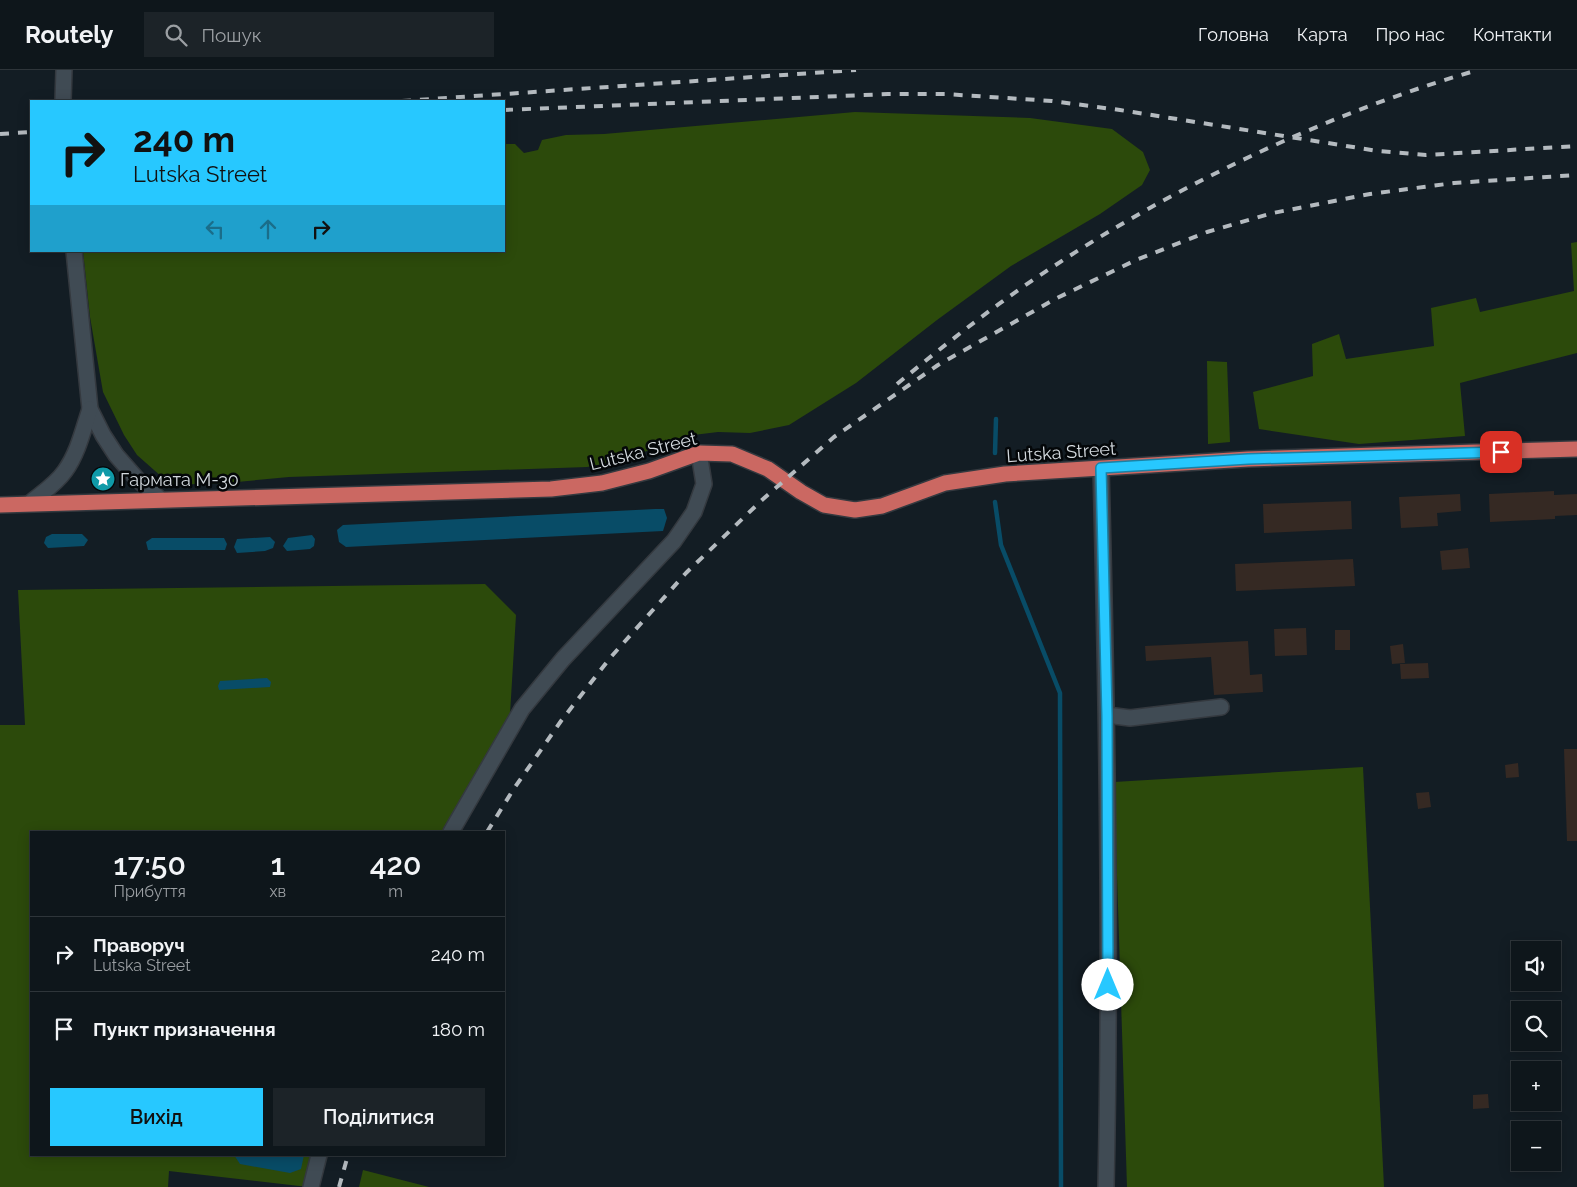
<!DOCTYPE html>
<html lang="uk">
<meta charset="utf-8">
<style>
:root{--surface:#0e161b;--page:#1c2328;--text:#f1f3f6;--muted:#9b9fa3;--line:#2e353a;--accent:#27c8ff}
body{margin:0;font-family:Raleway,sans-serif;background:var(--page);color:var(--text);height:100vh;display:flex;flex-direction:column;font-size:19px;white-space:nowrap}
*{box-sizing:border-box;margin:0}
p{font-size:16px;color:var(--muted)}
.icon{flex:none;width:28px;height:28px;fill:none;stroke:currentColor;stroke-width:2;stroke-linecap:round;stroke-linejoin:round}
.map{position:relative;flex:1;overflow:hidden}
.drawer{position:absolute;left:30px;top:761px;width:475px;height:325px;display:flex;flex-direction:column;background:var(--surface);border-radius:0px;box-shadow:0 2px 12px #0003,0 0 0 1px var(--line)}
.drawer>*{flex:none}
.banner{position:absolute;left:30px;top:30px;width:475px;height:152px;border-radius:0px;box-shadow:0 2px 12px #0003,0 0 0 1px var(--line);background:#27c8ff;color:#111;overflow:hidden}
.controls{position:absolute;left:1511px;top:871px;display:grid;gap:10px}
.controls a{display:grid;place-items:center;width:50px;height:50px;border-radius:0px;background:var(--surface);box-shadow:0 2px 12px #0003,0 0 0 1px var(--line);font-size:25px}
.pin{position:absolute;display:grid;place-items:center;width:42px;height:42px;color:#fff;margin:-21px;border-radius:10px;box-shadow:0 2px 8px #0006}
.me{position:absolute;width:55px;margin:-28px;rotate:0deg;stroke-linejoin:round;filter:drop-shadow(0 0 4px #0008)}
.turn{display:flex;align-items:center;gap:18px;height:105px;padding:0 20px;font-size:22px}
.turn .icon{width:65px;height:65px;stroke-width:2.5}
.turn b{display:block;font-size:35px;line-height:42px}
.lanes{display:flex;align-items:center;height:48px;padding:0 20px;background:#0003;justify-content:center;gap:25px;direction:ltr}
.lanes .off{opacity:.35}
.eta{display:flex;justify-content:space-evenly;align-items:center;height:85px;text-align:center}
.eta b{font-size:30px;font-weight:600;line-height:35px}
.action{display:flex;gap:10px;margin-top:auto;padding:10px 20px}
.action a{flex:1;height:58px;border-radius:0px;background:var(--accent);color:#111;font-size:20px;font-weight:600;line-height:58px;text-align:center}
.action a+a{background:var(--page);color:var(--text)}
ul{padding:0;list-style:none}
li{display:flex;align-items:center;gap:15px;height:75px;padding:0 20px;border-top:1px solid var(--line)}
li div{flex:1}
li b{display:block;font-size:19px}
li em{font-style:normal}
header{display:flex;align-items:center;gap:30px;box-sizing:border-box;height:70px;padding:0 25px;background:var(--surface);border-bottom:1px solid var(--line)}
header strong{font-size:24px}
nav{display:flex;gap:28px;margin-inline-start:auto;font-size:18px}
.search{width:350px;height:45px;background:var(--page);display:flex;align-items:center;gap:12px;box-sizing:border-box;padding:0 18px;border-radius:0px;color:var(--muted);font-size:19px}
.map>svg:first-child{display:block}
</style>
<header>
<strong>Routely</strong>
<div class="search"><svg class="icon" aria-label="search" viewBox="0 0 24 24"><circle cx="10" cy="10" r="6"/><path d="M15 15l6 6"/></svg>Пошук</div>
<nav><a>Головна</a><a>Карта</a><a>Про нас</a><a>Контакти</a></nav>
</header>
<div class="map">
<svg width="1577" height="1117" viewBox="0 0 1577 1117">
<rect width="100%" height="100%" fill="#131d24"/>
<g fill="#2c4a0b">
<path d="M855,42L1030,48L1112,59L1143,82L1150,100L1142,115L1100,144L1011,196L937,250L856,313L789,355L750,363L718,362L685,366L624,390L587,397L289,407L226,413L171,415L137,385L124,365L103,322L90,247L83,181H504V74H515L524,83L538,80L542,70L566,65L604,64Z"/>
<path d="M1577,172V283L1460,313L1465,366L1359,374L1259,359L1253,322L1313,306L1312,274L1339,264L1346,289L1434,276L1431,238L1476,228L1480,242L1574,221L1571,173Z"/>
<path d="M1207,291L1227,292L1230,372L1208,374Z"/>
<path d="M485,514L516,545L510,644L444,762H31V1085H317L308,1117L169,1101L168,1117H0V655H25L18,520Z"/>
<path d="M1363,697L1384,1117H1127L1114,712Z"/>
<path d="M363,1100L429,1117H359Z"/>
</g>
<g fill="#084c67">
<path d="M655,439H664L667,448L663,461L346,477L339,472L337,460L343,455Z"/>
<path d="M52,464H82L88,470L84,476L48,478L44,473L46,467Z"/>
<path d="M312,465L315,469L314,476L310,479L287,481L283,476L288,468Z"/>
<path d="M270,467L275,472L273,478L265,481L237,483L234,477L237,469Z"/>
<path d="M152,468H224L227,474L225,480H148L146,472Z"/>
<path d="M267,608L271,612L270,617L219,620L218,616L220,611Z"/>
<path d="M234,1085H304L301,1099L290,1103L240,1094Z"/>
</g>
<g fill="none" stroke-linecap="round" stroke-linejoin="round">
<g stroke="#084c67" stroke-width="4.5">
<path d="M995,383L996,349"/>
<path d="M995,432L1001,475L1060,623L1061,1117"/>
</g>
</g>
<g fill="#352923">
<path d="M1554,421V425L1577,424V445L1555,446V449L1490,452L1489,424Z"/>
<path d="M1460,424L1461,441L1437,443L1438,456L1401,458L1399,427Z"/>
<path d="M1351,431L1352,459L1264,463L1263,434Z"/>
<path d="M1468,478L1470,498L1442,500L1440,481Z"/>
<path d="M1353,489L1355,516L1236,521L1235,494Z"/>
<path d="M1306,558L1307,585L1275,586L1274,559Z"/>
<rect x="1335" y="560" width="15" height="20"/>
<path d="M1248,571L1250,605L1262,604L1263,622L1214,625L1211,587L1146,591L1145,576Z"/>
<path d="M1403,574L1405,593L1392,594L1390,576Z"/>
<path d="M1428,593L1429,608L1401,609L1400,594Z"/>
<path d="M1564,679H1577V771H1567Z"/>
<path d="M1518,693L1519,707L1506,708L1505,695Z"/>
<path d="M1429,722L1431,737L1418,739L1416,723Z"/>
<path d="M1488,1024L1489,1038L1473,1039V1025Z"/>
</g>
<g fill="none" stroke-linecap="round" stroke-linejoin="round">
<defs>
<g id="minor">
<path d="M1101,398C1107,638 1111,878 1106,1117"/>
<path d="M1107,645L1130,648L1221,637"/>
<path d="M451,762L522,639L563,589L674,471L694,442L704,414L699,383"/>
<path d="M311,1117L319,1085"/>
</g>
<g id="tertiary">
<path d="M63,31L64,0"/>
<path d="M74,181L90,339L103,365L116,385L137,409L161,430"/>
<path d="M30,433C42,423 56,414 65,401C78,383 83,360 90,339"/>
</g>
<path id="trunk" d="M0,435L551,419L602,413L649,401L699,383L732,384L768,399L801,422L824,435L855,440L882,436L945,413L1005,404L1248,389L1577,379"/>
</defs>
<use href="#minor" stroke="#34393f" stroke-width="18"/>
<use href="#tertiary" stroke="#34393f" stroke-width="18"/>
<use href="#trunk" stroke="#34393f" stroke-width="18"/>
<use href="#minor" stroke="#404b54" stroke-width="15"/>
<use href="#tertiary" stroke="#404b54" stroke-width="15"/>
<use href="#trunk" stroke="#cb6862" stroke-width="15"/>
<g stroke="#b4babf" stroke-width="4" stroke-dasharray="9 9" stroke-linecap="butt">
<path d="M402,31L856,0"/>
<path d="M504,40L888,24H945L1052,31L1120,40L1378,81L1426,85L1577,76"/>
<path d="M0,64L31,62"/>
<path d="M897,314C947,273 997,233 1051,198C1178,114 1331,42 1478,0"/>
<path d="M487,762L513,720L561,651L610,588L686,503L762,430L834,367L938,295L1057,228L1136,190L1207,162L1273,143L1370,124L1454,113L1577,105"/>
<path d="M339,1117L348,1085"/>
</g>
</g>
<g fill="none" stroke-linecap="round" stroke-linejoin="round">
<defs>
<path id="route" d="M1108,915L1107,646L1101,398L1248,389L1501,382"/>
</defs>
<use href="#route" stroke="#1982a6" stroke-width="12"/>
<use href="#route" stroke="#27c8ff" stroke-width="9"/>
</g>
<defs>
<symbol id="sight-disc" viewBox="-11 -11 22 22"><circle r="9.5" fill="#0f9aa8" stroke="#040709"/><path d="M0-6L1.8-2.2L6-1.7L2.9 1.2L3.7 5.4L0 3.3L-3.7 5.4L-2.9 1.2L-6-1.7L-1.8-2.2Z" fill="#fff"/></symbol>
</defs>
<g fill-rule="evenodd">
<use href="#sight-disc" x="89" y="395" width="28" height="28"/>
</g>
<g text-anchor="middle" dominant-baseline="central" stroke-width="5" stroke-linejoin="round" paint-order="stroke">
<g font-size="18" fill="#d3d9de" stroke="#040709">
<text transform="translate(643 381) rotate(-14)">Lutska Street</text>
<text transform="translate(1061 382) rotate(-4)">Lutska Street</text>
</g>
<g font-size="18" fill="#d3d9de" stroke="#040709" text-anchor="start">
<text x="120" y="409">Гармата М-30</text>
</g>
</g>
</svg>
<div class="controls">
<a><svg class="icon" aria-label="sound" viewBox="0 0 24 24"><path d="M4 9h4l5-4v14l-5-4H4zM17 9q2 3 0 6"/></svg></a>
<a><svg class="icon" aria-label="search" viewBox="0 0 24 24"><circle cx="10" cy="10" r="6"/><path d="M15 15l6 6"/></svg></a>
<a>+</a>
<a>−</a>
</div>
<div class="pin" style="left:1501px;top:382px;background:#d93025"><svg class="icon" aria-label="arrive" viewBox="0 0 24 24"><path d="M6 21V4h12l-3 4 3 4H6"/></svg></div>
<svg class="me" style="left:1108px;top:915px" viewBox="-20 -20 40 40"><circle r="19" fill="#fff"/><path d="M0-13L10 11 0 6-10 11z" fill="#27c8ff"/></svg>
<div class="banner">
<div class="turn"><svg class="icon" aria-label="right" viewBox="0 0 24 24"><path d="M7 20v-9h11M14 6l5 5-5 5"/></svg><div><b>240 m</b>Lutska Street</div></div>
<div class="lanes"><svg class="icon off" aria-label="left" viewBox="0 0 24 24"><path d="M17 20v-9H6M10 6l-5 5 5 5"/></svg><svg class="icon off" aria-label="ahead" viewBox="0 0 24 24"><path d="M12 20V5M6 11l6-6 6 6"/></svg><svg class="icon" aria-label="right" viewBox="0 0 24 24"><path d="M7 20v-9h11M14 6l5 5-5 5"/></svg></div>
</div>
<section class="drawer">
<div class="eta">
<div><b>17:50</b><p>Прибуття</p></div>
<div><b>1</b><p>хв</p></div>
<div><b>420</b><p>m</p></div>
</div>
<ul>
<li><svg class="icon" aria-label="right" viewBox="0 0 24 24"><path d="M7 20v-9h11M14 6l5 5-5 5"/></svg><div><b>Праворуч</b><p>Lutska Street</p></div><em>240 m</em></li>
<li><svg class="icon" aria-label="arrive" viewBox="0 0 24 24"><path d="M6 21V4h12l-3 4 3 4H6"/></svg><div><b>Пункт призначення</b></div><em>180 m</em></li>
</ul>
<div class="action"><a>Вихід</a><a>Поділитися</a></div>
</section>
</div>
